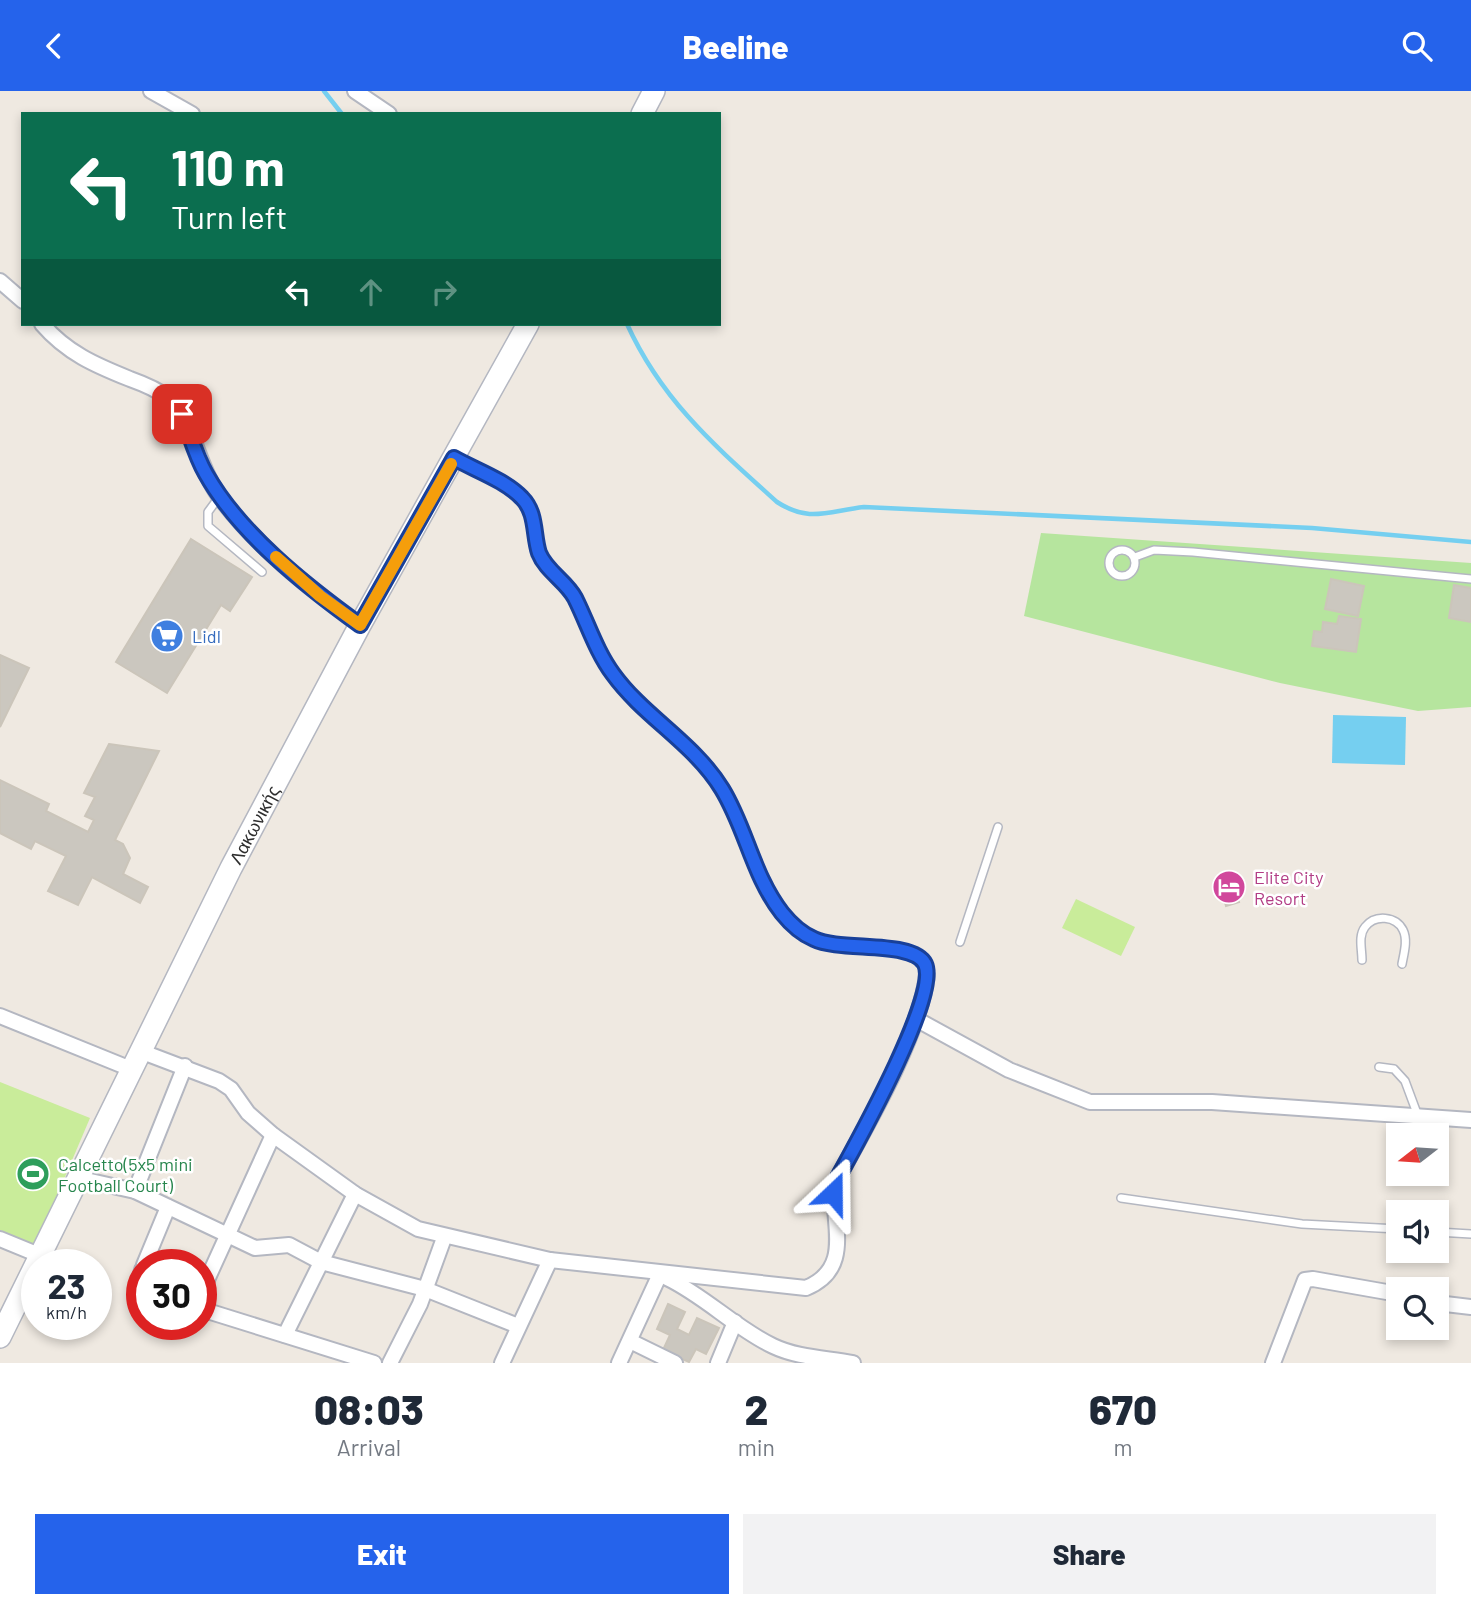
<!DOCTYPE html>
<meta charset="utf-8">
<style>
:root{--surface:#fff;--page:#f2f2f3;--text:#1f2937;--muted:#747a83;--accent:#2563eb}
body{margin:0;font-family:Barlow,sans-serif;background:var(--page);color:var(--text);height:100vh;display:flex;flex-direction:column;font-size:26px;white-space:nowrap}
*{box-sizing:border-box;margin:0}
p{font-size:23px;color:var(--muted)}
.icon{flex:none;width:38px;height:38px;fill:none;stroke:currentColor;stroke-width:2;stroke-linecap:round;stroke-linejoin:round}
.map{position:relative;height:1272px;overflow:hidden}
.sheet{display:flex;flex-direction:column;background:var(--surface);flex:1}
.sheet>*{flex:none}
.hud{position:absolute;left:21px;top:21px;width:700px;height:214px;border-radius:0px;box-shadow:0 4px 10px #0003;background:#0b6e4f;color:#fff;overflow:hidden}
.needle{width:46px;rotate:253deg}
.tools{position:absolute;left:1386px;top:1032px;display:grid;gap:14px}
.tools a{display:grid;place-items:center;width:63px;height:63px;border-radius:0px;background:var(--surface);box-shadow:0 4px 10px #0003;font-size:35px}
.speed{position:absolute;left:21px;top:1158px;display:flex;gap:14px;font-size:35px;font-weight:700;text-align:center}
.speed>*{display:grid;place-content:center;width:91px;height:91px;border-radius:50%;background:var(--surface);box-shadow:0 4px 10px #0003;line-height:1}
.speed small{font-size:18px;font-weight:400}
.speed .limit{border:10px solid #d22;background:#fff;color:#111}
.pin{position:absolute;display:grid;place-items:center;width:60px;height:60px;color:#fff;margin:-30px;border-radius:14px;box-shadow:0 4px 10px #0006}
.me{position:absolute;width:77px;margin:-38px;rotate:23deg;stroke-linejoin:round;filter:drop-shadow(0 0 5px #0008)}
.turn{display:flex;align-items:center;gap:24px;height:147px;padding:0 35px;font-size:32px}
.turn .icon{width:91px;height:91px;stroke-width:2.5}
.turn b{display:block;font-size:49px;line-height:60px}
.lanes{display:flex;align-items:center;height:66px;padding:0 35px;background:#0003;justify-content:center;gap:35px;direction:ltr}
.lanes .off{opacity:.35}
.eta{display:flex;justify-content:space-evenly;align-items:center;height:119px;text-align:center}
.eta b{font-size:42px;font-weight:800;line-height:49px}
.cta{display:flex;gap:14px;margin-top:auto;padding:14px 35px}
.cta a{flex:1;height:80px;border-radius:0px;background:var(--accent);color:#fff;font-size:28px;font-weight:800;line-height:80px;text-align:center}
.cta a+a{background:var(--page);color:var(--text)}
header{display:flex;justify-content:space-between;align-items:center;height:91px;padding:0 35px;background:var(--accent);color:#fff;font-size:32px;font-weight:800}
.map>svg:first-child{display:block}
</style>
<header><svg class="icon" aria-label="back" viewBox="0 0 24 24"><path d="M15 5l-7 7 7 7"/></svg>Beeline<svg class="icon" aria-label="search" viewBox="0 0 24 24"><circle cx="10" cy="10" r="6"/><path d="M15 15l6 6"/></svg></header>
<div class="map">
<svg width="1471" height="1272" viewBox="0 0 1471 1272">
<rect width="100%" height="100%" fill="#efe9e1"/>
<path fill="#b6e59e" d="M1041,442L1471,472V616L1418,620L1280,592L1024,525Z"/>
<g fill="#c9ec9a">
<path d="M1076,808L1135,836L1121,865L1062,837Z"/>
<path d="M0,991L90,1027L36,1154L0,1139Z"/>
</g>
<path fill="#75cff0" d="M1333,624L1406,626L1405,674L1332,672Z"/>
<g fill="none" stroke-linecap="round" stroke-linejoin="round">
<g stroke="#75cff0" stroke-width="4.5">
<path d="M324,0L342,23"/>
<path d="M627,233C662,310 715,355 777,411C809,432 828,420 864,416L1312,437L1471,451"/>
</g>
</g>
<g fill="#cbc7bf" stroke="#cbc5ba" stroke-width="2">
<path d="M191,448L252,486L230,520L221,514L167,602L116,571Z"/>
<path d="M1331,488L1364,495L1358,525L1325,518Z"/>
<path d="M1454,494L1471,497V531L1449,527Z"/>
<path d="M1339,525L1361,528L1356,561L1312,555L1314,540L1322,541L1323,531L1337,533Z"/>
<path d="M0,564L29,577L0,636Z"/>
<path d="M109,653L159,660L115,749L123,753L130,767L123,783L148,796L140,812L92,786L78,814L48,800L66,765L35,750L31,758L0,742V689L49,713L46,720L88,741L94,729L85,725L95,706L84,702Z"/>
<path d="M1233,789L1239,811L1226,815L1220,793Z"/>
<path d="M668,1213L685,1221L677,1238L689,1244L697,1227L719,1237L706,1263L696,1258L689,1271L663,1259L670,1244L657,1238Z"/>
</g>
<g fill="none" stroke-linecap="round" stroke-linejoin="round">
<defs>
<g id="lane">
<path d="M455,367L513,399L529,416L539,462L575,508L604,570L648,620L709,679L723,699L759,783L782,822L814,848L832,854L905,859C919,864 924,870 927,885"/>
<path d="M219,406L208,421V435L262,481"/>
<circle cx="1122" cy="472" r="13"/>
<path d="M1135,466L1154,459L1193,461L1471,488"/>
<path d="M960,851L998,736"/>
<path d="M1362,869C1362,858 1358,845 1365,836C1375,823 1396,825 1403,839C1408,849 1404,862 1402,873"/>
<path d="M1379,976L1394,978L1405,990L1418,1025"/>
<path d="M1121,1107L1302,1133L1398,1138"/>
<path d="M1437,1141L1471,1143"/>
</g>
<g id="street">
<path d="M151,0L192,23"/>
<path d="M355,0L389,23"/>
<path d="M0,190L23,210"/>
<path d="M42,233C67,262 95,274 130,288C144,293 157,298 168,307C193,329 198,376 219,405C257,456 309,497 360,534"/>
<path d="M0,925L131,978"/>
<path d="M916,928L1009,979L1090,1011H1212L1471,1029"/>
<path d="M140,960L219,990L231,998L248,1022L273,1044L355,1103L418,1138L550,1169L806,1197C857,1176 828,1126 836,1090C867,1034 918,947 927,885"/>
<path d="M77,1087L135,1100L255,1157L289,1154L321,1171L425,1198L518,1235"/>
<path d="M135,1100L185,975"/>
<path d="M0,1148L39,1164"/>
<path d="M144,1174L168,1116"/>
<path d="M142,1179L139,1192L142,1195"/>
<path d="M667,1187C705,1205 735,1237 773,1255C798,1267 827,1267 853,1272"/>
<path d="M201,1202L273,1044"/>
<path d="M1437,1212L1471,1216"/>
<path d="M201,1218L374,1272"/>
<path d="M285,1244L355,1103"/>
<path d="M630,1250L675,1272"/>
<path d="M390,1272L420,1213L444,1147"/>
<path d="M502,1272L550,1169"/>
<path d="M619,1272L660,1183"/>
<path d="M718,1272L735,1231"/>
<path d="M1273,1272L1305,1189L1313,1188L1398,1203"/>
</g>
<g id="secondary">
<path d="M642,23L654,0"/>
<path id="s1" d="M0,1246L231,777L360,534L528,233"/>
</g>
</defs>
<use href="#lane" stroke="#b4b7c1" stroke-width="10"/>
<use href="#street" stroke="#b4b7c1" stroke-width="18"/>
<use href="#secondary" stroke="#b4b7c1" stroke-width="24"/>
<use href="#lane" stroke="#fff" stroke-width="7"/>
<use href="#street" stroke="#fff" stroke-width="14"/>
<use href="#secondary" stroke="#fff" stroke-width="21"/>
</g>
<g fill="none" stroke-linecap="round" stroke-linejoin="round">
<defs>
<path id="route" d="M182,323C190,343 195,364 206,383C239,442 306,495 360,534L454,367C475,379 505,389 522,407C537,422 533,444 539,462C546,480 566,490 575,507C588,533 596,560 613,583C644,626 694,652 722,698C746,737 753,785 782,822C790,832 802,843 814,848C840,861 913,849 925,873C940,904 854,1057 836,1090L833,1102"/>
</defs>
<use href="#route" stroke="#184099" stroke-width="18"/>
<use href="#route" stroke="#2563eb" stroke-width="12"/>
<path stroke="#f59e0b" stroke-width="12" d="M276,466L320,505L360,534L451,373"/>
</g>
<defs>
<symbol id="supermarket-disc" viewBox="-11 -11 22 22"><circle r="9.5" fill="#3f7fe0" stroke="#fff"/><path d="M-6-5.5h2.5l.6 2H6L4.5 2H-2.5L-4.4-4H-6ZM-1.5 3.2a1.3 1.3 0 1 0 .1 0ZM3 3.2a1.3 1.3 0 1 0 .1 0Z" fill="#fff"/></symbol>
<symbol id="hotel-disc" viewBox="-11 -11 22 22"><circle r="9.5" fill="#d1479c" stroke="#fff"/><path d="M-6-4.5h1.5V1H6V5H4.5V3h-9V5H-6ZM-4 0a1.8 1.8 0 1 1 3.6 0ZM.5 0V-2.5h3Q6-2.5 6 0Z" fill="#fff"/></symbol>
<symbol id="stadium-disc" viewBox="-11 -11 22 22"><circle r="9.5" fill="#2e9e5b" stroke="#fff"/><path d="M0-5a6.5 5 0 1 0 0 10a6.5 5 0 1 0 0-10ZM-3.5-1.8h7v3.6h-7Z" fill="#fff"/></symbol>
</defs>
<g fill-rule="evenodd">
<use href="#supermarket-disc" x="148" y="526" width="38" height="38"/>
<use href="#hotel-disc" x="1210" y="777" width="38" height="38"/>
<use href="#stadium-disc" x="14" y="1064" width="38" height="38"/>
</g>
<g text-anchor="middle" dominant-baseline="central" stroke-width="5" stroke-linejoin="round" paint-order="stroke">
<g font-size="18" fill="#366cbe" stroke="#fff" text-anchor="start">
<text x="192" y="545">Lidl</text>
</g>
<g font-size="18" fill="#2e2e2e" stroke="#fff">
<text stroke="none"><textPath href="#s1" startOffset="572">Λακωνικής</textPath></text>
</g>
<g font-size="18" fill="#b23c85" stroke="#fff" text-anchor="start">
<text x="1254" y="786">Elite City<tspan x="1254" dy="21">Resort</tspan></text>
</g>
<g font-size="18" fill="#27864d" stroke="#fff" text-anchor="start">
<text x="58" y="1073">Calcetto(5x5 mini<tspan x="58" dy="21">Football Court)</tspan></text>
</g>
</g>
</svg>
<div class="tools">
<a><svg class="needle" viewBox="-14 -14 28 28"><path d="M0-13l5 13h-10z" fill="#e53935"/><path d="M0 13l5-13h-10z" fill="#747a83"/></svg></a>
<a><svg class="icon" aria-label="sound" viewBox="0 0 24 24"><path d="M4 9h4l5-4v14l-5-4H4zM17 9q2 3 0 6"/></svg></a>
<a><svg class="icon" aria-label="search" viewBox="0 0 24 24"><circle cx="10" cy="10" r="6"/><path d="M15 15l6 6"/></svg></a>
</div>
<div class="speed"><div>23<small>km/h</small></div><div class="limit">30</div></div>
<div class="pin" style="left:182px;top:323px;background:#d93025"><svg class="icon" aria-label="arrive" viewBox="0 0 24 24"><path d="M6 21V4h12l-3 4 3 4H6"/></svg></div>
<svg class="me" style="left:833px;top:1102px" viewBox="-20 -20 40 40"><path d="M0-17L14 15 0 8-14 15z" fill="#2563eb" stroke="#fff" stroke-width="4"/></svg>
<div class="hud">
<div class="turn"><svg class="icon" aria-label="left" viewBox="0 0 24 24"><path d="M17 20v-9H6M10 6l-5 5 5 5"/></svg><div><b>110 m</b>Turn left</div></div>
<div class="lanes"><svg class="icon" aria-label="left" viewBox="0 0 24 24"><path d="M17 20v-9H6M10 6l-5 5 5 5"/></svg><svg class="icon off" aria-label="ahead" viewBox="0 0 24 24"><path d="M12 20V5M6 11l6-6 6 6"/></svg><svg class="icon off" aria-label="right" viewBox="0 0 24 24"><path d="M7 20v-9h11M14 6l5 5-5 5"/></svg></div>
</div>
</div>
<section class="sheet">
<div class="eta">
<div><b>08:03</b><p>Arrival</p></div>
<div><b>2</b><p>min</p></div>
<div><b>670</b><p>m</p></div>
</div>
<div class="cta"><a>Exit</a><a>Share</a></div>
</section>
